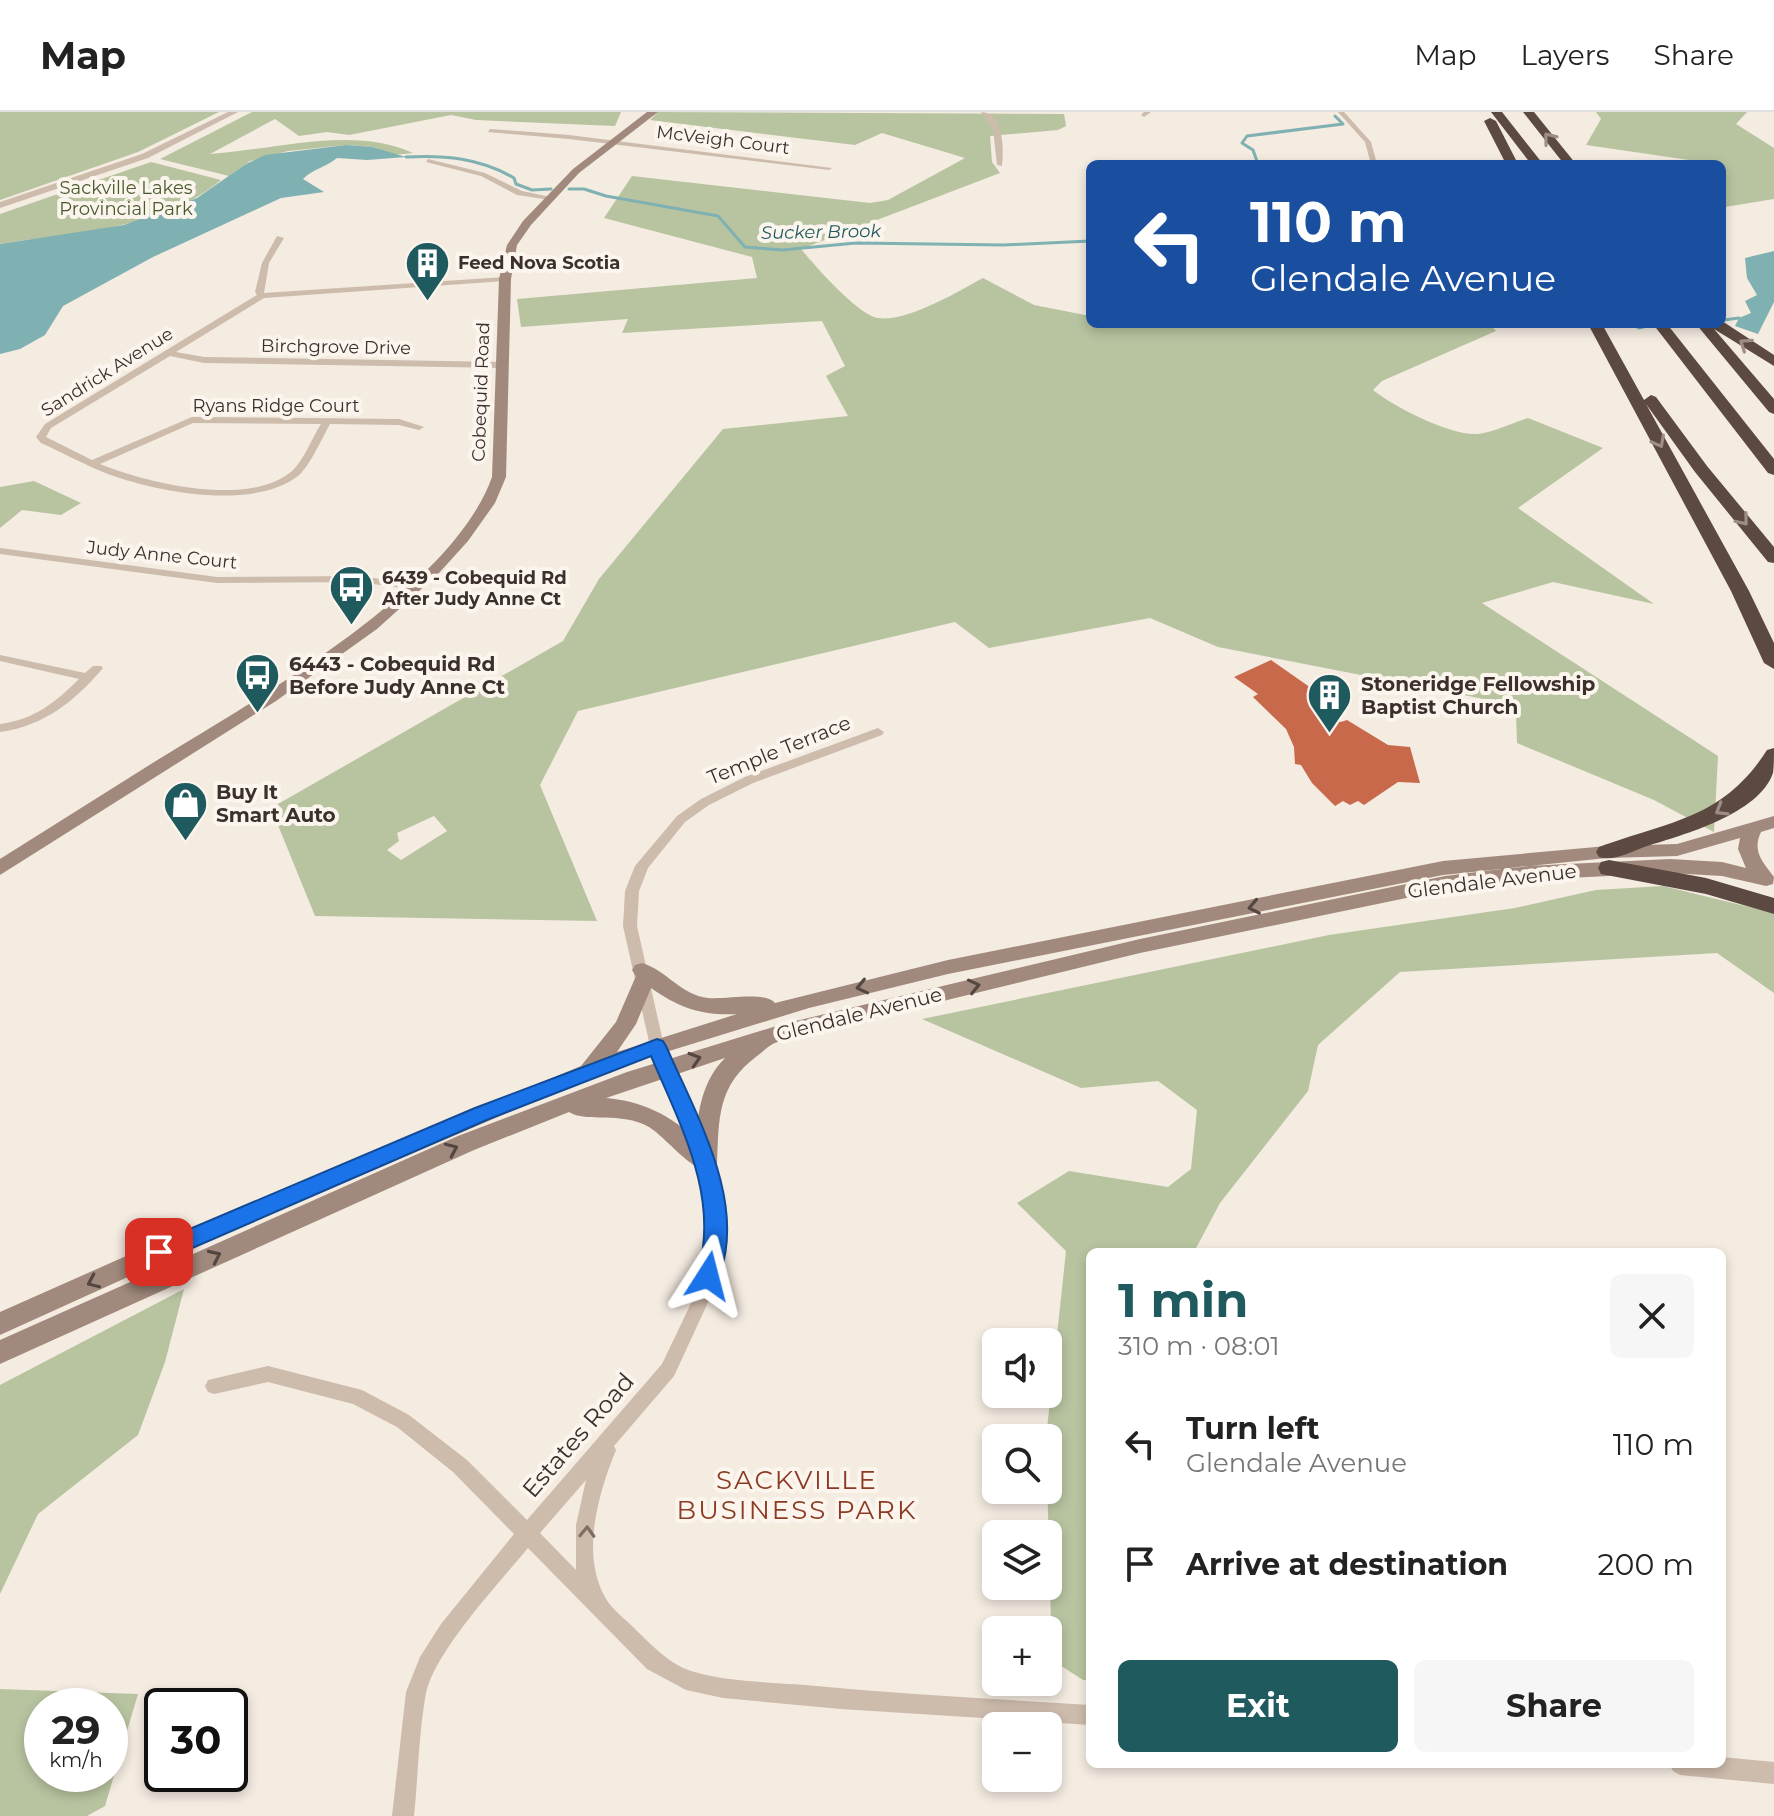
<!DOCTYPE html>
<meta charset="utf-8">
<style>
:root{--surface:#fff;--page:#f6f6f6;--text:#222;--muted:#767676;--line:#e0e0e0;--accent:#1f5a5e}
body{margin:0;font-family:Montserrat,sans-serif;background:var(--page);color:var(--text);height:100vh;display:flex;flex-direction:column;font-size:30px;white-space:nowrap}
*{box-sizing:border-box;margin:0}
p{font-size:26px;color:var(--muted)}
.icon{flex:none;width:44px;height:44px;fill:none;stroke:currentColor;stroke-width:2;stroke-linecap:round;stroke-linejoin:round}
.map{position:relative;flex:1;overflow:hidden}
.details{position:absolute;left:1086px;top:1136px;width:640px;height:520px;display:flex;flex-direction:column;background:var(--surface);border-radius:12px;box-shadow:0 4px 12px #0003}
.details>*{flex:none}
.top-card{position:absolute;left:1086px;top:48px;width:640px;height:168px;border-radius:12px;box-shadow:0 4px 12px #0003;background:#1a4fa0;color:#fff;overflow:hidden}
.tools{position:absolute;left:982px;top:1216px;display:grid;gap:16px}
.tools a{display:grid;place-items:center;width:80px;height:80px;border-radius:12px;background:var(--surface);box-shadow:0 4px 12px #0003;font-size:40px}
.speed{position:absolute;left:24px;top:1576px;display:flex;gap:16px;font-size:40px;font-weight:700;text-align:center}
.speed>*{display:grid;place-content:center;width:104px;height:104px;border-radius:50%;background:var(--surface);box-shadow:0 4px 12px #0003;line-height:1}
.speed small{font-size:20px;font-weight:400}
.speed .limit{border:4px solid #111;border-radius:12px;background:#fff;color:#111}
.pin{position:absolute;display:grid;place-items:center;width:68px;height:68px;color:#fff;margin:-34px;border-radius:16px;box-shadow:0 4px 12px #0006}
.me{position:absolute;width:88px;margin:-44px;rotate:9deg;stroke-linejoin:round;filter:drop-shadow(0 0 6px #0008)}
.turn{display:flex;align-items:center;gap:28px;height:168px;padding:0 32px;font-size:36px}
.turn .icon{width:104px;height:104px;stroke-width:2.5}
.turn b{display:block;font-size:56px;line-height:68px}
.round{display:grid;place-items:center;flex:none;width:84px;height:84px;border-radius:12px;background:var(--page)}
.head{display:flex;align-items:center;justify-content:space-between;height:136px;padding:0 32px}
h1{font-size:48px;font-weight:700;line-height:60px;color:var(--accent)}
.action{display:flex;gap:16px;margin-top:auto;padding:16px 32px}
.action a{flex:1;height:92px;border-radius:12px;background:var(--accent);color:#fff;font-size:32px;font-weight:700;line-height:92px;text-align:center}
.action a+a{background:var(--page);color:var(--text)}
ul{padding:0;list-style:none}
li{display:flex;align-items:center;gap:24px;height:120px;padding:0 32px}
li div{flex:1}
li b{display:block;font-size:30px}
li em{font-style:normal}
header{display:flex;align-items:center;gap:48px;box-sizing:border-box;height:112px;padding:0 40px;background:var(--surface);border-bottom:2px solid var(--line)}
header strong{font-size:38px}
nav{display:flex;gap:44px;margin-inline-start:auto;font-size:28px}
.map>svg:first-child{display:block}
</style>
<header>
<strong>Map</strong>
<nav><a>Map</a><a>Layers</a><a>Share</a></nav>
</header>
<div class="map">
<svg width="1774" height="1704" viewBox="0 0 1774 1704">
<rect width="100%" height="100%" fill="#f4ebe1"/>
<g fill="#b8c4a0" fill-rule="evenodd">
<path d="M0,0H219L138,40L0,88Z"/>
<path d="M252,0H621L615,14L476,8L451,3L349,23L327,20L299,24L275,7L210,42C274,38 354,13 413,41L394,43L372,35L346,33L288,39L250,49L229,64L160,47Z"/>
<path d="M658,0L1064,2L1066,14L1058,18L990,24L992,50L1000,61L801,137C816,155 853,197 874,205C901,214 959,179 983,166L1034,193L1090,204V212H1490L1496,219L1382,269L1373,278C1394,295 1451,324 1478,322C1494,320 1512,311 1528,306L1603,336L1518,396L1654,492L1553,470L1482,491L1718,644L1714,720L1654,688L1517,631L1516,601L1494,589L1218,535L1150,506L989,536L955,510L578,599L540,673L597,809L315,804L271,696L563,529L599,467L723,317L848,304L826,264L845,254L822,209L622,221L628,207L521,215L517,187L757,166L752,145L604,106L632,64L870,91L888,88L965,46L882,21L855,33L650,8ZM434,704L447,719L401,748L387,738L399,729L397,721Z"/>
<path d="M1596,0H1747L1736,12L1774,36V87L1725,95L1722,93V52H1695L1696,49L1586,33L1601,7Z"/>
<path d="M151,50L221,68C162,118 73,120 0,132V102Z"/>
<path d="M34,369L81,391L61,403L22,398L0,416V375Z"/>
<path d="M1663,774L1774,801V881L1717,841L1400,860L1318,933L1308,979L1220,1091L1194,1140H1090V1568H1083L1052,1548L1046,1326L1066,1139L1017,1091L1069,1059L1168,1075L1191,1057L1197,998L1158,969L1081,976L922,907L1329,823L1515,796L1596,778Z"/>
<path d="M184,1177L165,1250L138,1323L38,1402L0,1482V1273Z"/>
<path d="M0,1577L138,1582L105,1694L87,1704H0ZM42,1594H110V1662H42Z"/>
</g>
<g fill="#7fb0b2">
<path d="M346,33L372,35L406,45L367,48L337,46C326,55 313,57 303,67L324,80L281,86L153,145L63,194L45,223L20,237L0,242V132L124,113L197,86L246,52L265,43Z"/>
<path d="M1774,139V190L1758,222L1735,214L1739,206L1751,201L1745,189L1757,183L1747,166L1745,146Z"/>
</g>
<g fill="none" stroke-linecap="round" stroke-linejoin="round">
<g stroke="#7fb0b2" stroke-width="3">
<path d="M406,45C445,43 480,46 514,66L516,72L532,78L551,77"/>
<path d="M1258,52L1253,38L1242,31L1247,24L1343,12L1335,4"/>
<path d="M569,77H584L606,84L718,104L745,135L782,138L856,131L1004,133L1090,129"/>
<path d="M1724,208L1739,206"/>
<path d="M1631,212L1639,216L1647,214"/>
</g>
</g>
<path fill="#c8694b" d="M1271,548L1331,590L1319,598L1341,610L1347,608L1388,633L1410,635L1420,671L1398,670L1364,693L1358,689L1350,693L1343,689L1335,694L1312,671L1301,653L1295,652L1294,635L1286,617L1253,585L1258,582L1234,565Z"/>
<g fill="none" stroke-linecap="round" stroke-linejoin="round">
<g fill="#cdbbac" fill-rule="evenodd">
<path d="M981,0C1004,0 1004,38 1002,54L997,53L993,17Z"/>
<path d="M1144,0H1151L1144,5L1141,3Z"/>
<path d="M1338,0H1344L1371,30L1377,52H1371L1365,30Z"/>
<path d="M490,17L569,23L832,56L829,58L569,27L488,20Z"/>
<path d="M428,47L485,61L522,79L555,86L551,88L517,83L481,64L426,50Z"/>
<path d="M277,124L284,126L269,151L264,181L505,165L509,167L505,169L264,186L176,240L204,245L503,250L507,253L503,256L204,251L170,244L51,316L46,325L92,348L192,305L399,307L424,315L419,318L399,313L330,312C322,326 310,354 298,364C252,399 157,380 108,362C85,353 63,341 41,331L36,325L45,312L257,183L255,180L262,151ZM193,311L321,312C312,326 304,348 292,359C250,396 146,371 100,352Z"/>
<path d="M0,436L217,465L359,464L416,472L421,475L416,478L359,470L217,471L0,442Z"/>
<path d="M0,543L85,561L93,554H101L103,556C75,589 44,614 0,620V612C34,608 56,590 79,567L0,549Z"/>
<path d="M878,616L884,620L882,623L753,671L709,693L685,710L648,756L639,779L637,814L664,934L714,1052L723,1088V1143L710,1186L674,1264L614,1334L616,1338C598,1382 579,1446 608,1490C616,1501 629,1510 638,1520C654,1535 669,1552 691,1559C727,1570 768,1570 805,1573C900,1582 995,1587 1090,1593V1613L841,1597L723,1586L686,1578L647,1557L528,1436C499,1471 435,1539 426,1581C419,1618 418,1666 414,1704H392L406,1580L420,1545L441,1512L514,1422L453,1360L397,1315L353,1292L268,1270L214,1282L208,1280L205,1274L208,1268L268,1254L362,1278L409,1303L467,1348L527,1408L662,1252L694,1185L707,1143V1088L698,1052L650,934L623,814L625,779L635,754L677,704L701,687L745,665ZM586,1368L576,1413V1458L540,1421Z"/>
<path d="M1722,1645L1774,1650V1672L1680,1663L1673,1659L1669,1652H1722Z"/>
</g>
<path fill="#cdbbac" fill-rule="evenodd" d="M228,0H238L148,46L0,96V90L142,42Z"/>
<g fill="#a18a7d" fill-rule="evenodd">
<path d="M647,0H658L579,61L531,113L517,133L511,167L506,365L495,391L468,429L439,461L377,517L276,589L0,763V747C53,714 106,680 159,647C257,587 453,476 492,365L499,167L507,133L523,109L573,57Z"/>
<path d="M1774,704V716L1761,720C1752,739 1762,749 1774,765L1773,772L1766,774L1722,764L1670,761L1527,768L1445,778L1140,841L783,928C768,933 769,935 757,944C717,974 719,1006 717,1052L714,1059C696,1065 667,1026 649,1015C621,999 586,1011 569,1000L474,1038L0,1252V1228L458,1024L627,960L783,912L1140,827L1445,764L1527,754L1670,747L1722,750L1746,756L1738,737L1740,726L1677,744L1607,746L1443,763L948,862L809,896L640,948L533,990L194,1135L0,1223V1200L178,1121L581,954L616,910L636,864L632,858L635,853L642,851C666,858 681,883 708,886C725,888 765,879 775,891L948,848L1443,749L1607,734L1677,732ZM651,876C679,896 703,904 737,902L617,940L636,912ZM725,946C703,968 698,997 696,1027C670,1003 642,989 606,986Z"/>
</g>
<g fill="#5c4a42" fill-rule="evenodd">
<path d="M1491,0H1502L1543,52H1531Z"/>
<path d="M1523,0H1534L1576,52H1564Z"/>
<path d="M1490,6L1496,9L1518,52H1506L1484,9Z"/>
<path d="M1722,209L1774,243V254L1714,217L1774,287V302L1769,300L1696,212H1722Z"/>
<path d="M1588,212H1602L1644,288L1651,283L1656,285L1707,354L1774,435V451L1768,450L1695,360L1646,292L1749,479L1774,531V557L1764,551L1731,479Z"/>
<path d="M1653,212H1667L1774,347V363L1768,361Z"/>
<path d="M1774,636C1774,644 1774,654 1773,661C1759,702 1683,723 1647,734C1632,739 1614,750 1599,745L1596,740L1599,735C1670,709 1723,707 1767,638Z"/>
<path d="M1609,748L1706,766L1774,786V802L1706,782L1601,762L1598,756L1601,750Z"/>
</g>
</g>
<defs><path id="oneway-chevron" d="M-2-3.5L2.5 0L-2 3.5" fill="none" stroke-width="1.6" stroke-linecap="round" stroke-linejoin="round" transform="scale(2)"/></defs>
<g stroke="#9c8e87">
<use href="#oneway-chevron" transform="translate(1549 26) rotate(-129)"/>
<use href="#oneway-chevron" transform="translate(1745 232) rotate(-146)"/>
<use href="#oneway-chevron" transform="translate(1659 330) rotate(62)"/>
<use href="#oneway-chevron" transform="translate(1743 408) rotate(51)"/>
<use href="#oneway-chevron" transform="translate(1721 698) rotate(149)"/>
</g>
<g stroke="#544640">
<use href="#oneway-chevron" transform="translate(1254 795) rotate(169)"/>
<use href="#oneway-chevron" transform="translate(974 874) rotate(-13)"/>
<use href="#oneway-chevron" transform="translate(862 875) rotate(167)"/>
<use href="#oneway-chevron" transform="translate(695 947) rotate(-17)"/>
<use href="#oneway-chevron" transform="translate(452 1037) rotate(-24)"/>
<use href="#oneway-chevron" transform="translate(215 1144) rotate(-25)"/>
<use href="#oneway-chevron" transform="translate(93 1170) rotate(156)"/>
</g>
<use stroke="#7d6f65" href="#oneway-chevron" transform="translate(587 1420) rotate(-88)"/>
<path fill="#1a73e8" stroke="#114b97" stroke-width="2" d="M657,927L663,929L666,934C696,1003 751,1096 716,1171L708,1174L701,1171L697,1164C721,1086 681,1015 651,944L489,1007L167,1147L159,1149L152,1147L148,1140L152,1133L475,996Z"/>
<defs>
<symbol id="building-pin" viewBox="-11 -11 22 30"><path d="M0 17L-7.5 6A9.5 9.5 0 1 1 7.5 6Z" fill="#1f5a5e" stroke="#fbf5ee"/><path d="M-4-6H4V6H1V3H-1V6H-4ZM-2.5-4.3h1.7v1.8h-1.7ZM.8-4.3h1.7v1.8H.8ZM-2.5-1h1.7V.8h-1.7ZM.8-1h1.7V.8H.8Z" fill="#fff"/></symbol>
<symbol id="bus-pin" viewBox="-11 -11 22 30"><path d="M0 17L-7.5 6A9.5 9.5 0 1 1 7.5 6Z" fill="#1f5a5e" stroke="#fbf5ee"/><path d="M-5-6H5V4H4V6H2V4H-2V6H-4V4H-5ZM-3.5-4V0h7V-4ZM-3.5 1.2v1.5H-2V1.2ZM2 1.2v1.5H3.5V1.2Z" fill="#fff"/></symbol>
<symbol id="shop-pin" viewBox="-11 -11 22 30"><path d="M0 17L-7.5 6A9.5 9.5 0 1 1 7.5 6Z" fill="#1f5a5e" stroke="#fbf5ee"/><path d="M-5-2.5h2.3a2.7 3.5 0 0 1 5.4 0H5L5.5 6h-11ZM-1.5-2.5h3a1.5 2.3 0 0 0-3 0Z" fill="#fff"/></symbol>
</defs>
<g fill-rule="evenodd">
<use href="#building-pin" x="402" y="126" width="51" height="69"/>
<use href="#bus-pin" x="326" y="450" width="51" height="69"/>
<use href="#bus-pin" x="232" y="538" width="51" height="69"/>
<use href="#building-pin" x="1304" y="558" width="51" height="69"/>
<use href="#shop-pin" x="160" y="666" width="51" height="69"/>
</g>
<g text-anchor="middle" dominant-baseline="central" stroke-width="8" stroke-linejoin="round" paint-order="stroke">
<g font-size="18" fill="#3b302b" stroke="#fbf5ee">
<text transform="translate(723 28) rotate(7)">McVeigh Court</text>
<text transform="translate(336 235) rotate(1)">Birchgrove Drive</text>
<text transform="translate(107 260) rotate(-32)">Sandrick Avenue</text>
<text transform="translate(481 280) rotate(-88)">Cobequid Road</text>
<text x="276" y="294">Ryans Ridge Court</text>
<text transform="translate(162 443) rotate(6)">Judy Anne Court</text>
</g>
<g font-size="18" fill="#4a5a2e" stroke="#fbf5ee">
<text x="126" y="76">Sackville Lakes<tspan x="126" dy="21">Provincial Park</tspan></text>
</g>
<g font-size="18" font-style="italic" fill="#1f5a5e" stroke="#fbf5ee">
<text transform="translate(821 120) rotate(-1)">Sucker Brook</text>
</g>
<g font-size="18" font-weight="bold" fill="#3b302b" stroke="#fbf5ee" text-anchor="start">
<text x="458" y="151">Feed Nova Scotia</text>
<text x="382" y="466">6439 - Cobequid Rd<tspan x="382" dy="21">After Judy Anne Ct</tspan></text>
</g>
<g font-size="20" font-weight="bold" fill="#3b302b" stroke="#fbf5ee" text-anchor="start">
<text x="289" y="552">6443 - Cobequid Rd<tspan x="289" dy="23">Before Judy Anne Ct</tspan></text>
<text x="1361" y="572">Stoneridge Fellowship<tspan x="1361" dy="23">Baptist Church</tspan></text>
<text x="216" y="680">Buy It<tspan x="216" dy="23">Smart Auto</tspan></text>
</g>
<g font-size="20" fill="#3b302b" stroke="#fbf5ee">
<text transform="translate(779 638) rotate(-22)">Temple Terrace</text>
<text transform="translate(1492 769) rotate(-7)">Glendale Avenue</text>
<text transform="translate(859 902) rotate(-14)">Glendale Avenue</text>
</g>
<g font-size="24" fill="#3b302b" stroke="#fbf5ee">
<text transform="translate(578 1323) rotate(-49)">Estates Road</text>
</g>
<g font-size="26" letter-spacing="2" fill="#8c3b22" stroke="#fbf5ee">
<text x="797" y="1368">SACKVILLE<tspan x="797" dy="30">BUSINESS PARK</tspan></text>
</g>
</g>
</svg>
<div class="tools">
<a><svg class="icon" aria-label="sound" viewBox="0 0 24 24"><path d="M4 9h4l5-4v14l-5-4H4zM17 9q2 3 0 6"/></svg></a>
<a><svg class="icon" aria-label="search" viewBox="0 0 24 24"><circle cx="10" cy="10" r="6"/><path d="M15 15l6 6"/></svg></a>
<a><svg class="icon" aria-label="layers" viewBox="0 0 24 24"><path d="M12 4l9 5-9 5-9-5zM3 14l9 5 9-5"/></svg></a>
<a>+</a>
<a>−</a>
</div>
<div class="speed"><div>29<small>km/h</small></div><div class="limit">30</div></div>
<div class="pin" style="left:159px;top:1140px;background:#d93025"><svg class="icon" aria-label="arrive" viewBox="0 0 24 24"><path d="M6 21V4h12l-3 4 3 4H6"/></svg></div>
<svg class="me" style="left:708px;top:1164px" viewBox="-20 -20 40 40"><path d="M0-17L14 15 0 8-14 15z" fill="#1a73e8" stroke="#fff" stroke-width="4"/></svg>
<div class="top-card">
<div class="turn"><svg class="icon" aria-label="left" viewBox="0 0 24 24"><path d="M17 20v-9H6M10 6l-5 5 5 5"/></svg><div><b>110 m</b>Glendale Avenue</div></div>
</div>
<section class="details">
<div class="head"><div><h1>1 min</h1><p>310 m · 08:01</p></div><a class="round"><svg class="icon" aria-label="close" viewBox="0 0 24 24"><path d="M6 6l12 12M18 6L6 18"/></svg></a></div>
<ul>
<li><svg class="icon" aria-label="left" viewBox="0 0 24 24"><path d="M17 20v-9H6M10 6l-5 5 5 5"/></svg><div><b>Turn left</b><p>Glendale Avenue</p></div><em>110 m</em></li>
<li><svg class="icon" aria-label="arrive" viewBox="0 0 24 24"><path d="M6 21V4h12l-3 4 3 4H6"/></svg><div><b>Arrive at destination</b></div><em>200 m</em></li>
</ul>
<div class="action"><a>Exit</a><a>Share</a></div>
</section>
</div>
